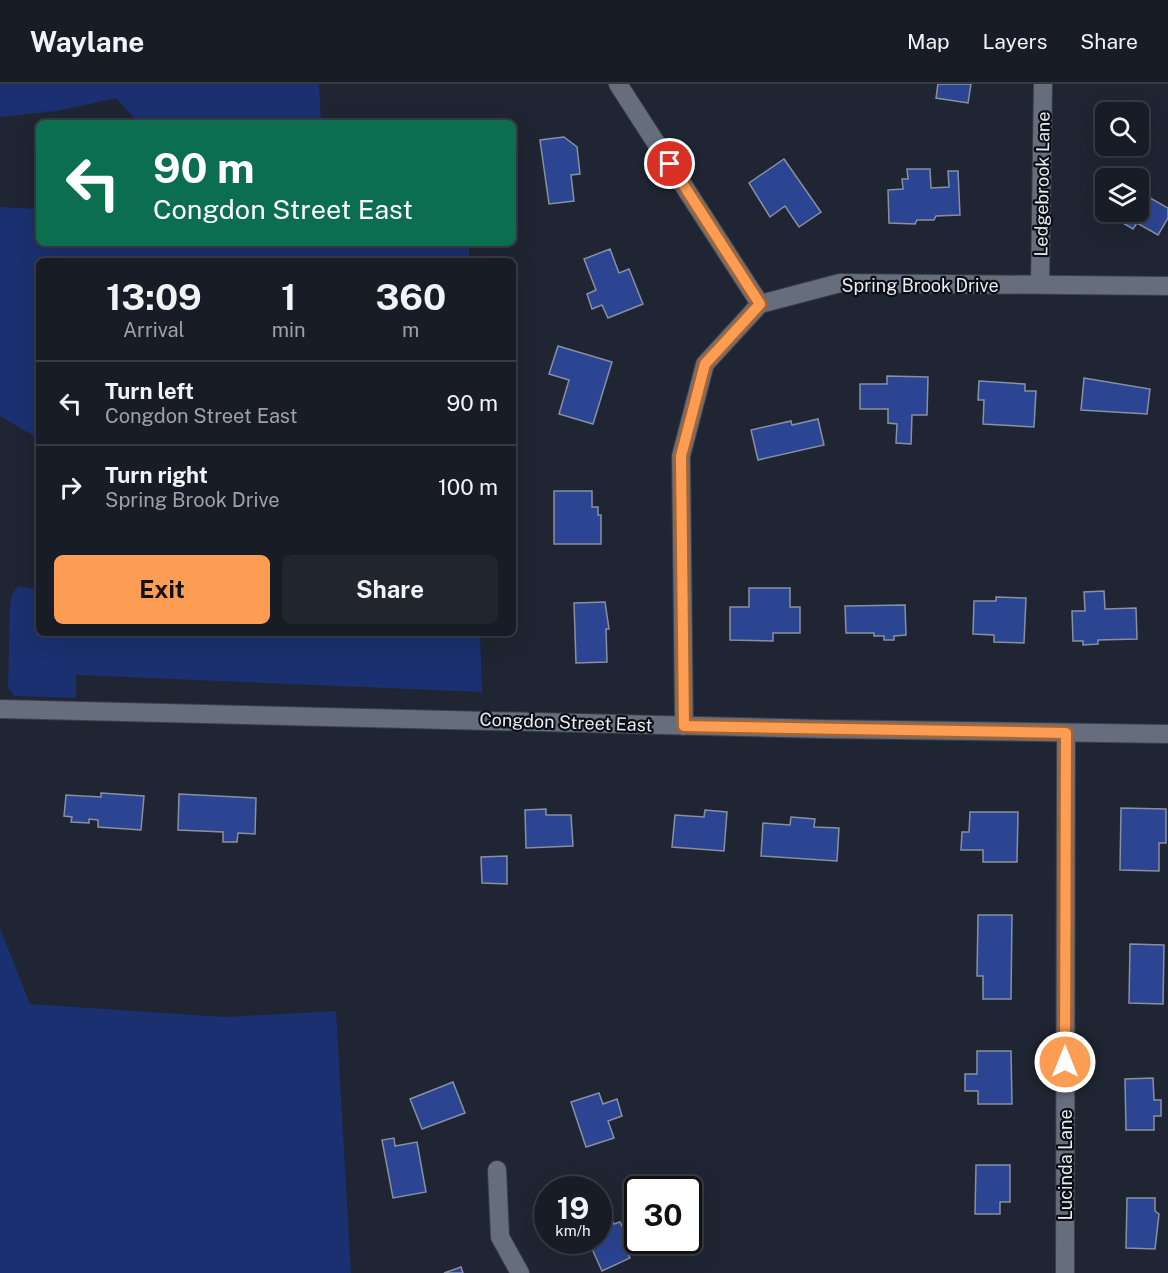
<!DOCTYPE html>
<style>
:root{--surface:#171c26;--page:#20252e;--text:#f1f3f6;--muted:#9ea1a7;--line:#363a43;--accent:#fc9d53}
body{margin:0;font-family:"Public Sans",sans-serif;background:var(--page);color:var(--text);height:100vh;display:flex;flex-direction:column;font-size:22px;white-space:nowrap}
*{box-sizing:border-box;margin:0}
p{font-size:20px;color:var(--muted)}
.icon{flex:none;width:33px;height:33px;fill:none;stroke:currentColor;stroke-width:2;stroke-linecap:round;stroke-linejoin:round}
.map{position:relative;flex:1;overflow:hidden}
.drawer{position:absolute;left:36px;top:174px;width:480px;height:378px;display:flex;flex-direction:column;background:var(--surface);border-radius:9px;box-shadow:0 6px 24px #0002,0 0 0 2px var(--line)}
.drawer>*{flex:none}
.top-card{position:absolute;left:36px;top:36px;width:480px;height:126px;border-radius:9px;box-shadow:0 6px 24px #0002,0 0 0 2px var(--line);background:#0b6e4f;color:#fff;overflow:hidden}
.tools{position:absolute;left:1095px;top:18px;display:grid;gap:12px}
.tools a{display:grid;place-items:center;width:54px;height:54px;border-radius:9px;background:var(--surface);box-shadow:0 6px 24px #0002,0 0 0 2px var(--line);font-size:30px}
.speed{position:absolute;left:534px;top:1092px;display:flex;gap:12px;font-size:30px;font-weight:700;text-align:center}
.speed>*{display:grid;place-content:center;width:78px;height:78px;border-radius:50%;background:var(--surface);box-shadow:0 6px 24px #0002,0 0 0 2px var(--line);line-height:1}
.speed small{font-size:15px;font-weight:400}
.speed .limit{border:3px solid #111;border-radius:9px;background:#fff;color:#111}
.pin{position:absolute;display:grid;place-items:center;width:51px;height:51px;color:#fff;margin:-26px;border:3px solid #fff;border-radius:50%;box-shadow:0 2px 6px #0007}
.me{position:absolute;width:66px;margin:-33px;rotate:0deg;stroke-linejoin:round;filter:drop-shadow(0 0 4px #0008)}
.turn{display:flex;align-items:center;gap:21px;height:126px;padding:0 18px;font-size:27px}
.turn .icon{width:78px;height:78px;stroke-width:2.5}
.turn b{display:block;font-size:42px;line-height:51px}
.eta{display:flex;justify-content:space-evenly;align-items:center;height:102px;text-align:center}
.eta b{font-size:36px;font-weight:700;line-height:42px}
.button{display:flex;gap:12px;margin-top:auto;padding:12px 18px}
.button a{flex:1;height:69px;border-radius:9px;background:var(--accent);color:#111;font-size:24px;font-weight:700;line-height:69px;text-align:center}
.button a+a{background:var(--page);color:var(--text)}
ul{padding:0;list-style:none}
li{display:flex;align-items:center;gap:18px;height:84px;padding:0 18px;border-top:2px solid var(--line)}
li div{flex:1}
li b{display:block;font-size:22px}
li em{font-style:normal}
header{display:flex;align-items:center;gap:36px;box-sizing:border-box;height:84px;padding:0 30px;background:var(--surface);border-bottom:2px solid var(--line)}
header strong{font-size:28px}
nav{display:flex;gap:33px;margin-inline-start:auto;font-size:21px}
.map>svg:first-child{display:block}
</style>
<header>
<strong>Waylane</strong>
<nav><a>Map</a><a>Layers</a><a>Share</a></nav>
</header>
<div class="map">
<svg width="1168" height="1189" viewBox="0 0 1168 1189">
<rect width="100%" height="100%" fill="#1f2532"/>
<g fill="#1b3070">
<path d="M0,0H319L321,39H134L133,33L116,14L57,27L0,33Z"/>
<path d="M0,123L39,125V159H469V177H39V355L0,332Z"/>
<path d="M18,502L39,506V549H480L482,608L76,591V614L14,612L8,604L10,522L12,510Z"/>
<path d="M0,844L30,920L224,933L336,927L351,1189H0Z"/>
</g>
<g fill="#2b4592" stroke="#8890a0" stroke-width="1.5">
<path d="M938,0H971L968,19L936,14Z"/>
<path d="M564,53L577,63L580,90L571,91L574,117L549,120L540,56Z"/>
<path d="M784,75L821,128L799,143L785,122L770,133L749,99Z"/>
<path d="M907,85H930L931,104L949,103L948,87H958L960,131L936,132L934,136H917L915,140L889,139L888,106L903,105L902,95H908Z"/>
<path d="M1106,106V128H1138V107L1168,124V134L1158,151L1137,139L1133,145L1096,123Z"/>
<path d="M610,165L619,189L629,185L643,220L608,234L602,221L592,225L587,210L596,206L584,175Z"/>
<path d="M558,262L612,278L593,340L559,330L569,296L549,290Z"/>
<path d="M887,292L928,293L927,331H912L911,360L896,359L897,340L888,339V325H860V300H887Z"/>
<path d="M1084,294L1150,305L1147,330L1081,326Z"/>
<path d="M979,297L1025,300V307H1036L1034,343L983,340L984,316H978Z"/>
<path d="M818,335L824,361L758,376L751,346L791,337L792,341Z"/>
<path d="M554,407H592V423H598V431H601V460H554Z"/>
<path d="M749,504H790V523H800V549H773V557L730,556V523H749Z"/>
<path d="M1104,507L1105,525L1136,524L1137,555L1098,556V560L1083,561V557H1073L1072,527H1085L1084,508Z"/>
<path d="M996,513L1026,514L1024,559L994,558V551L973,550L974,517H996Z"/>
<path d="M605,518L609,545H606L607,578L576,579L574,519Z"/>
<path d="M905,521L906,551L894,552V556H884V552H874V549H846L845,522Z"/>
<path d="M101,709L144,712L141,746L98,743V736L89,735V739L71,738L72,733L64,732L66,711L101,713Z"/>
<path d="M179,710L256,714L255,750L238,749L237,758H223V748L178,746Z"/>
<path d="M1121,724L1166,725V759H1159V787L1120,786Z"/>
<path d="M546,725V731H571L573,762L526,764L525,726Z"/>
<path d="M705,726L727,728L724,767L672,763L675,731L704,733Z"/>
<path d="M970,728H1018L1017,778H983V766H961L962,748H969Z"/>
<path d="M791,733L815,735L814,743L839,744L837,777L761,772L763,739L790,741Z"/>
<path d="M507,772V800L482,799L481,773Z"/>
<path d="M978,831H1012L1011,915H983V892H977Z"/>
<path d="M1130,860L1164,861L1163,920L1129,919Z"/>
<path d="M977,967H1011L1012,1020H978V1007H965V990H977Z"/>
<path d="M1153,994L1154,1016H1161V1032H1154V1046H1126L1125,995Z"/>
<path d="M453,998L465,1029L422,1045L410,1015Z"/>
<path d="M599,1009L603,1020L617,1015L622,1032L608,1037L614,1054L586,1063L571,1018Z"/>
<path d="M394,1054L395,1062L417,1058L426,1108L393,1114L382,1056Z"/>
<path d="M976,1081H1010V1118H1000V1130H975Z"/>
<path d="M1127,1114H1155V1127L1159,1130L1155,1165L1126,1164Z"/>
<path d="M607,1127L614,1140L620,1138L629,1156L623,1158L630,1174L602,1187L588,1156H598V1131Z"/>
<path d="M461,1183L463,1189H444Z"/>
</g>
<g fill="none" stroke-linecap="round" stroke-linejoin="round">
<defs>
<g id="street">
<path d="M618,0L760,220"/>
<path d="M1040,200L1043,0"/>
<path d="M0,625L824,645L1168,650"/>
<path d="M684,642L681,372L705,280L760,220L840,199L1168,202"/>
<path d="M497,1086L500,1153L520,1189"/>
<path d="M1065,1189L1066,649"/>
</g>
</defs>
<use href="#street" stroke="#3a3f49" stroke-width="20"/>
<use href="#street" stroke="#666d7d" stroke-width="18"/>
</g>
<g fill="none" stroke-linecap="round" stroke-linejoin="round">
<defs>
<path id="route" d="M670,80L760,220L705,280L681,372L684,642L1066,649L1065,978"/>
</defs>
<use href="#route" stroke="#a46636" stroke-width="15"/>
<use href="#route" stroke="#fc9d53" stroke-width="10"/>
</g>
<g text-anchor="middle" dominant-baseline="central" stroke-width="4.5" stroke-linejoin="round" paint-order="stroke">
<g font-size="18" fill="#e7ebf4" stroke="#0b0e14">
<text transform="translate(1042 100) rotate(-89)">Ledgebrook Lane</text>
<text x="920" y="201">Spring Brook Drive</text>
<text transform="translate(566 638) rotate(2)">Congdon Street East</text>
<text transform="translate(1065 1081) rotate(-90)">Lucinda Lane</text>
</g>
</g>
</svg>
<div class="tools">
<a><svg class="icon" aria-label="search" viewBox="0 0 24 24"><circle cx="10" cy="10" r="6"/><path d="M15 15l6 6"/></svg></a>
<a><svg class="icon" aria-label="layers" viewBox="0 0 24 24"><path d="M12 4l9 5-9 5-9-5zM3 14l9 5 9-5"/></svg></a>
</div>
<div class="speed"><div>19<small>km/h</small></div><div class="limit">30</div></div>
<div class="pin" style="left:670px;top:80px;background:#d93025"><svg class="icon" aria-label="arrive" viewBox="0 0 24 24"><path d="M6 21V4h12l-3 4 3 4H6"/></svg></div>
<svg class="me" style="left:1065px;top:978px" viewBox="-20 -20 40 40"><circle r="17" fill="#fc9d53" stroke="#fff" stroke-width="3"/><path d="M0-11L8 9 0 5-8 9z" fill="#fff"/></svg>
<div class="top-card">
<div class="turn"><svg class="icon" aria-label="left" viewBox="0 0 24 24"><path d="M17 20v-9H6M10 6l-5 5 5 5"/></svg><div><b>90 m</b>Congdon Street East</div></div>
</div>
<section class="drawer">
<div class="eta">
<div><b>13:09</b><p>Arrival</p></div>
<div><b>1</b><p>min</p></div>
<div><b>360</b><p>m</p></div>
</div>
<ul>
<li><svg class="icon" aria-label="left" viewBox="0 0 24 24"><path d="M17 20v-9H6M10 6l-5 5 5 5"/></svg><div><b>Turn left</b><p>Congdon Street East</p></div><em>90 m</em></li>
<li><svg class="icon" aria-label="right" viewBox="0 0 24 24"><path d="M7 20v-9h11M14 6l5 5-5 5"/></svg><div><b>Turn right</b><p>Spring Brook Drive</p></div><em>100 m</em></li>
</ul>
<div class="button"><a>Exit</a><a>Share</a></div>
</section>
</div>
